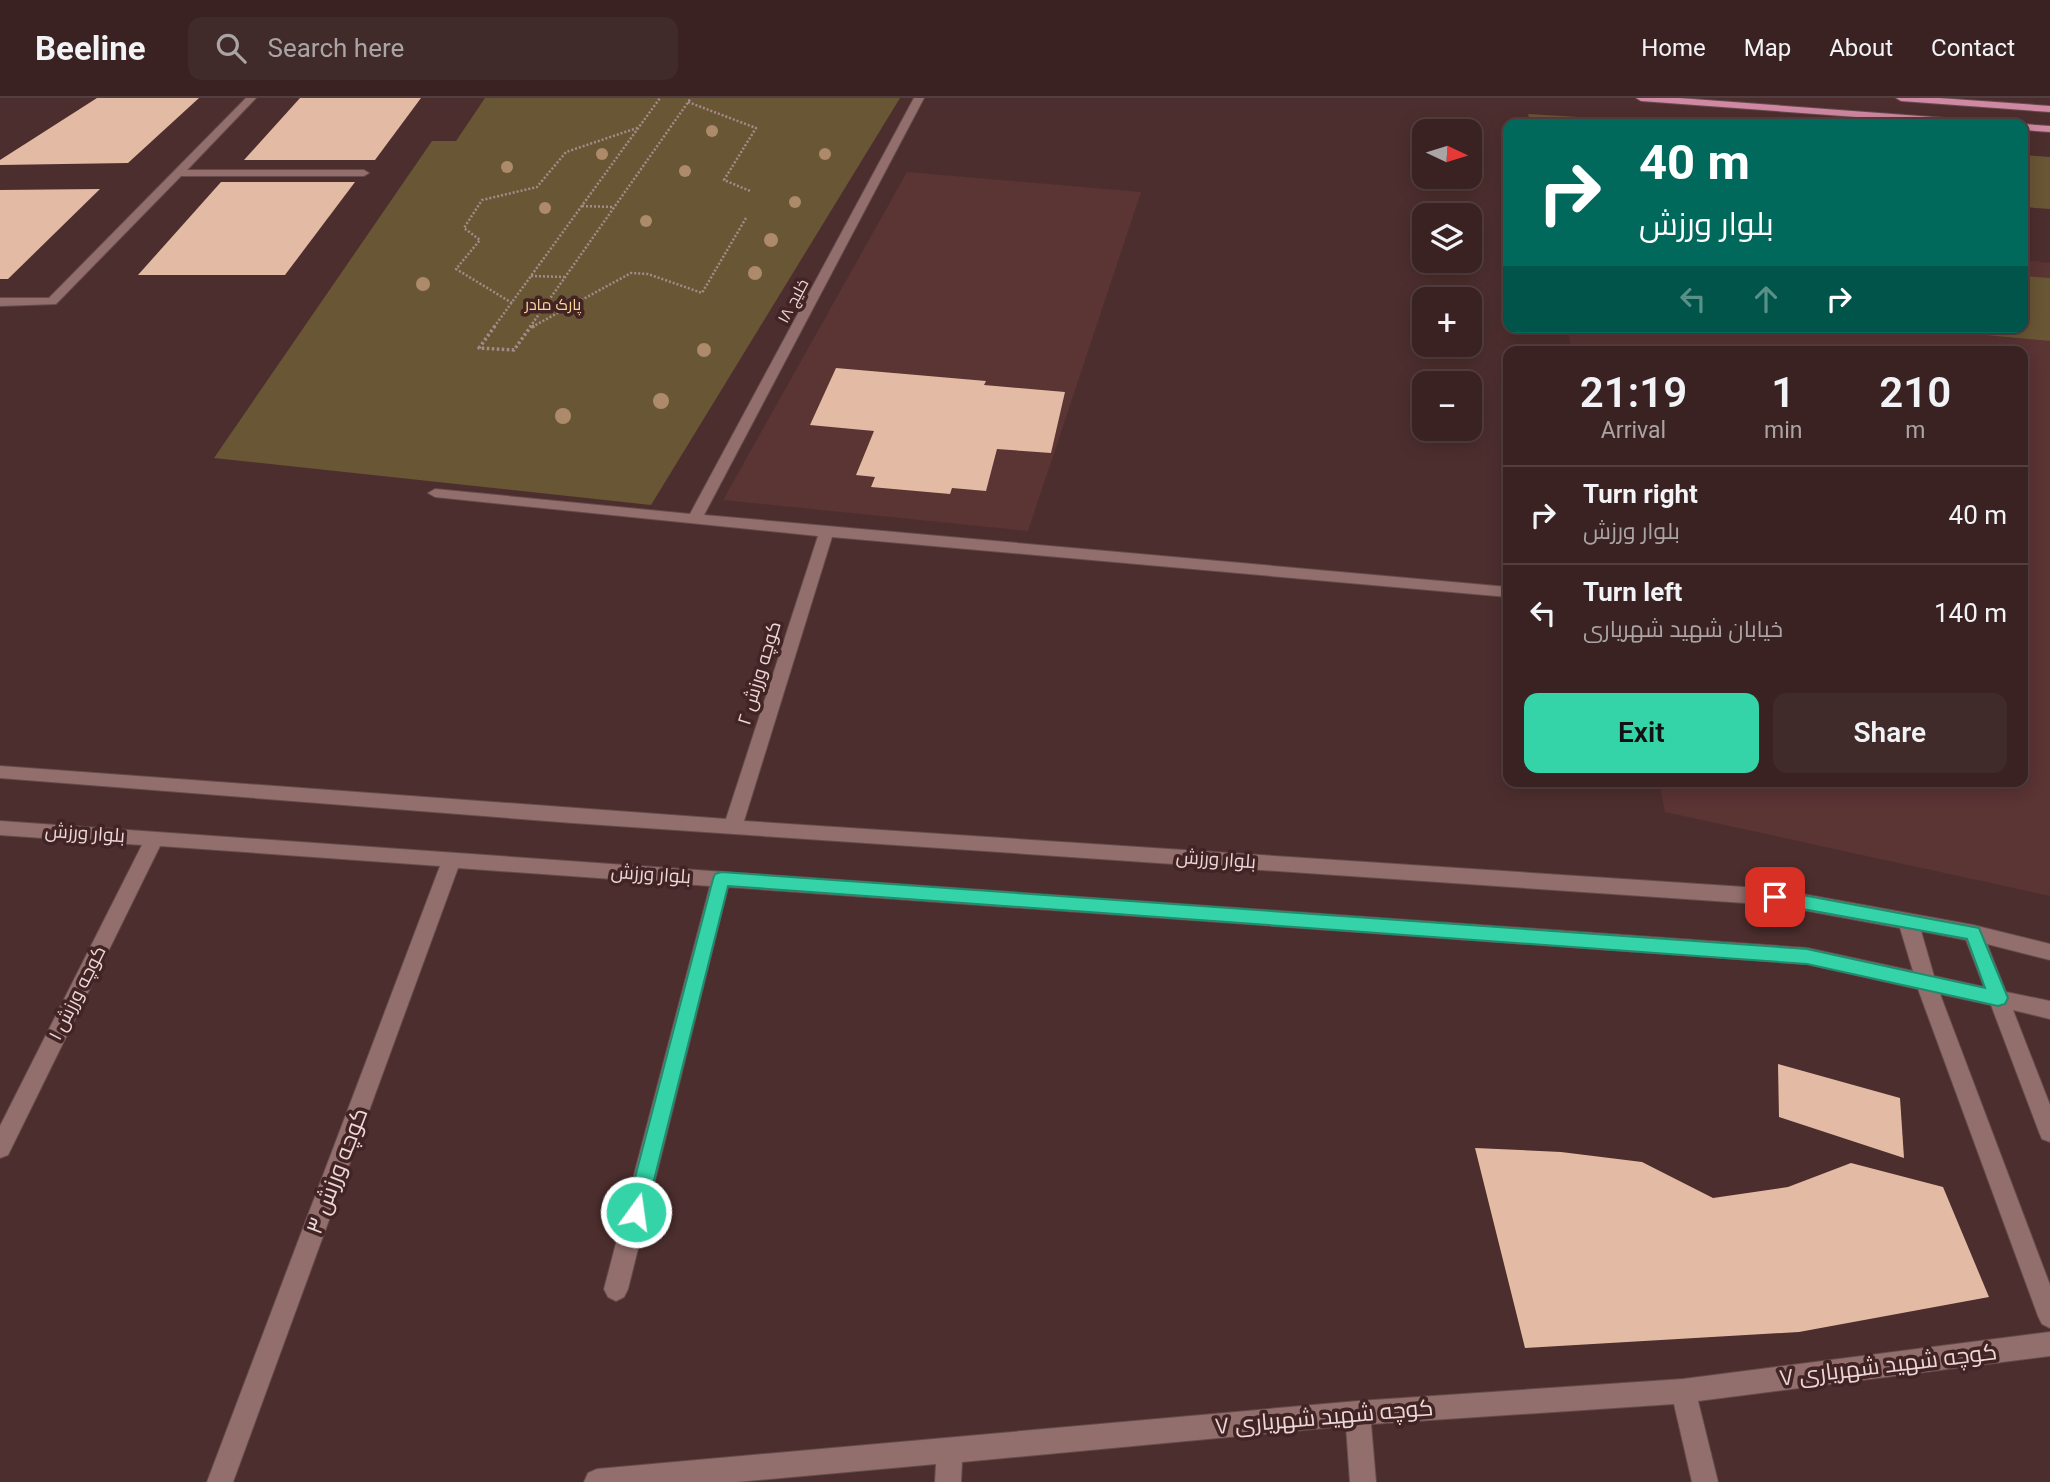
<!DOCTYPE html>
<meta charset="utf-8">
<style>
:root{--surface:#3a2222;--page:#412a2a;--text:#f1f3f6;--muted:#aba4a5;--line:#543f40;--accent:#34d4a8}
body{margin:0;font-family:Roboto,Cairo,sans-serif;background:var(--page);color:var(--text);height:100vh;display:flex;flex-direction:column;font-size:26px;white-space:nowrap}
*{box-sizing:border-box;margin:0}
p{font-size:23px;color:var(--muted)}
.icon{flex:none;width:38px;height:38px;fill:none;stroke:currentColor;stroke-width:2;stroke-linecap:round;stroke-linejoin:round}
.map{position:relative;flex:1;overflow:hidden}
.drawer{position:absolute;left:1503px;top:248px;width:525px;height:441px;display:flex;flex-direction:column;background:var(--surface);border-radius:14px;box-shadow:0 4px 18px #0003,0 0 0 2px var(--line)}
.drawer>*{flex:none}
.banner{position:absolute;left:1503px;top:21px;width:525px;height:214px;border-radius:14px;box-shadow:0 4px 18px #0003,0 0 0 2px var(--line);background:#00695c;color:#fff;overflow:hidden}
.needle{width:46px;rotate:94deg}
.buttons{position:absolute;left:1412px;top:21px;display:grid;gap:14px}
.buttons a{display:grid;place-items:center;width:70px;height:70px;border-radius:14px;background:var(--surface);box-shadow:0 4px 18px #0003,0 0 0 2px var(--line);font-size:35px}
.pin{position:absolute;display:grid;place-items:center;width:60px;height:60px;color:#fff;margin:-30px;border-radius:14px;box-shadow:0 4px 10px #0006}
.me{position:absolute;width:77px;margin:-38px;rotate:14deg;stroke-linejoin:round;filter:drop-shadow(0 0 5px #0008)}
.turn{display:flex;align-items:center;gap:24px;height:147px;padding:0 21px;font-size:32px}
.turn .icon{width:91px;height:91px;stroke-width:2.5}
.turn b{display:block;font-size:49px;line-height:60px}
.lanes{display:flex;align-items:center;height:66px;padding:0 21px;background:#0003;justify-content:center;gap:35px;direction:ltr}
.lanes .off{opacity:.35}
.eta{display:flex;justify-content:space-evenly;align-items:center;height:119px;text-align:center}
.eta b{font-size:42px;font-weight:600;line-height:49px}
.button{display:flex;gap:14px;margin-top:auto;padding:14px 21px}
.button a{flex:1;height:80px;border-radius:14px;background:var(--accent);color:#111;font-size:28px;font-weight:600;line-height:80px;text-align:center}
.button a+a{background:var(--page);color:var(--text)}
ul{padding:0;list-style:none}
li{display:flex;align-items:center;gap:21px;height:98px;padding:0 21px;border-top:2px solid var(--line)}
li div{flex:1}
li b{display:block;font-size:26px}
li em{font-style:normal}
header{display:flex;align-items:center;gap:42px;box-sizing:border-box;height:98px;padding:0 35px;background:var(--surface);border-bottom:2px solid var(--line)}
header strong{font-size:33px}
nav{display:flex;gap:38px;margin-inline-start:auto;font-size:24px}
.search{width:490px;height:63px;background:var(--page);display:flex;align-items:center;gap:18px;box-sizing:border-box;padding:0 24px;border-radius:14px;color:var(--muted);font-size:26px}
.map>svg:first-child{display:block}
</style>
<header>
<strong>Beeline</strong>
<div class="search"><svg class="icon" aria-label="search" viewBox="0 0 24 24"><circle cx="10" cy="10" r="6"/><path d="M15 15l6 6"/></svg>Search here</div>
<nav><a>Home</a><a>Map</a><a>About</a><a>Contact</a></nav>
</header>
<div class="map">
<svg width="2050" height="1384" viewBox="0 0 2050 1384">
<rect width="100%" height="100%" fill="#4d2e2e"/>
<g fill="#5b3434">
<path d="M907,74L1141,94L1028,433L723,402Z"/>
<path d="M2023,162L2050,165V798L1665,714L1659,684H2023V254H1572L1567,229H2023Z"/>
</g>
<g fill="#695635">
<path d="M485,0H900L651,407L214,360L432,43H456Z"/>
<path d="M1528,16L1648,23L1649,26H1531Z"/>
<path d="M2023,57L2050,59V111L2023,109Z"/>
<path d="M2023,178L2050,180V243L1899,229H2023Z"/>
</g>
<g fill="#e3baa3">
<path d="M97,0H199L128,65L0,67V62Z"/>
<path d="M300,0H421L375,62H244Z"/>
<path d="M221,84H355L285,177H138Z"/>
<path d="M100,91L8,181H0V92Z"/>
<path d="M836,270L986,283L984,287L1065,294L1051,355L997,351L986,393L952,390L950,396L871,389L875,379L856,377L874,333L810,327Z"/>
<path d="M1778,966L1900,1000L1904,1060L1779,1019Z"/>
<path d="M1475,1050L1561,1054L1642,1064L1713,1100L1788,1089L1851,1065L1943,1089L1989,1199L1799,1234L1525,1250Z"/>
</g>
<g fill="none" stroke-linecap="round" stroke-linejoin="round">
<defs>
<g id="minor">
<path d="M246,0H256L187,72H364L369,75L364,78H181L56,206L0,208V200H49Z"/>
<path d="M914,0H924L704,417L1508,489V499L832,439L744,723L1775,791L1973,827L2050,846V862L1987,846L2006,894L2050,903V921L2013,912L2050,1007V1044L2042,1041L2039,1034L1991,907L1940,896L2050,1187V1230L2042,1226L2038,1218L1918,891L1807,866L728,789L628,1191L624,1199L616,1203L608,1199L604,1191L710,788L458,770L233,1384H207L440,768L160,748L8,1057L0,1060V1028L142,747L0,737V723L1807,850L1913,873L1900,830L1775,807L573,725L0,680V668L726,721L818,438L435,399L428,395L435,391L690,416ZM1921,833L1966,842L1984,889L1934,878Z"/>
<path d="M2050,1234V1258L1698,1303L1718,1384H1692L1674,1306L1371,1326L1376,1384H1350L1346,1328L962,1364L961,1384H935L936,1366L737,1384H584L588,1375L597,1371L1358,1303L1683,1281Z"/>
</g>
<g id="major">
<path d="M1636,0H1679L1987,23L1992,26H1952L1641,3Z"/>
<path d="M1896,0H1939L2050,8V14L1901,3Z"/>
<path d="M2022,26H2023L2050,28V34L2023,32Z"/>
</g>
</defs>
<use href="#minor" stroke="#664c4c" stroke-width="2"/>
<use href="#major" stroke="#664c4c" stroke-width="2"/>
<g stroke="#a48b8b" stroke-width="2.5" stroke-dasharray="2 2" stroke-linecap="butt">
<path d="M688,4L756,30L724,82L750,93"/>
<path d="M582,108L613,109"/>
<path d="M531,178L564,179"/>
<path d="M512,205L456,171L480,142L464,130L482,102L537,89L566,54L637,30"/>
<path d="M494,229L660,0"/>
<path d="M530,229L691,0"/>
<path d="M532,229L631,175L648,176L702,195L746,120"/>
</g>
<g stroke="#a48b8b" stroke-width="3.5" stroke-dasharray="2.5 2.5" stroke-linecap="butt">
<path d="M495,228L479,250L514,252L531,228"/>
<path d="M532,229L535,228"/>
</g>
<use href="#minor" fill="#926f6d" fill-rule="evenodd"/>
<use href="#major" fill="#d088a3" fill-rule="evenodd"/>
</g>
<g fill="#ad8b6a">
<circle cx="712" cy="33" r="6"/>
<circle cx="602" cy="56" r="6"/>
<circle cx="825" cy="56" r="6"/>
<circle cx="507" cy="69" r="6"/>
<circle cx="685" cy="73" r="6"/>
<circle cx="795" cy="104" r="6"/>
<circle cx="545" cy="110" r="6"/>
<circle cx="646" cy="123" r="6"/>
<circle cx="771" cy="142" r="7"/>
<circle cx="755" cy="175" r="7"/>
<circle cx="423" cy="186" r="7"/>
<circle cx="704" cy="252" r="7"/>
<circle cx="661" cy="303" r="8"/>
<circle cx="563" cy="318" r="8"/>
</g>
<path fill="#34d4a8" stroke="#228a6d" stroke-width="2" d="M721,774L1807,851L1985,890L1967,841L1775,806L1769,804L1767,799L1769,794L1775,792L1979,830L2008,900L2005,906L1998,908L1807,866L728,788L646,1114L643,1121L636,1124L629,1121L626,1114L713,781L715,776Z"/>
<g text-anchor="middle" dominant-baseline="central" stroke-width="7" stroke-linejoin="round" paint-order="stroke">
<g font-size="16" fill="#ecd7d7" stroke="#422424">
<text transform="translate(793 203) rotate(-62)">خلیج ۱۸</text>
</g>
<g font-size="16" fill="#fbd79b" stroke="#422424">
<text x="553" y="206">پارک مادر</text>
</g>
<g font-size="19" fill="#ecd7d7" stroke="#422424">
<text transform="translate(759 575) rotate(-73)">کوچه ورزش ۲</text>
<text transform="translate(85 735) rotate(4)">بلوار ورزش</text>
<text transform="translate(1216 761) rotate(4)">بلوار ورزش</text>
<text transform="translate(651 776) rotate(4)">بلوار ورزش</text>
<text transform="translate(77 895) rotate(-63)">کوچه ورزش ۱</text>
</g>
<g font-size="23" fill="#ecd7d7" stroke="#422424">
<text transform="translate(337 1073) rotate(-69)">کوچه ورزش ۳</text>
<text transform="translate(1888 1267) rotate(-7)">کوچه شهید شهریاری ۷</text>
<text transform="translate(1324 1319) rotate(-5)">کوچه شهید شهریاری ۷</text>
</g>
</g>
</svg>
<div class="buttons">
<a><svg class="needle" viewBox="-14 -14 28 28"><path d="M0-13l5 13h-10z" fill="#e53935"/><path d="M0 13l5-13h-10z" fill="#aba4a5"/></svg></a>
<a><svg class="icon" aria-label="layers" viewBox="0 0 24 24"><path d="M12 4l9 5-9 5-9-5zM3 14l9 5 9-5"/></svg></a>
<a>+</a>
<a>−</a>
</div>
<div class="pin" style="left:1775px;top:799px;background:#d93025"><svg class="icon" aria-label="arrive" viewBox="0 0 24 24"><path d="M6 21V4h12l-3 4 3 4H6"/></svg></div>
<svg class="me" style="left:636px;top:1114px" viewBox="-20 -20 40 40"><circle r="17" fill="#34d4a8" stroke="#fff" stroke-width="3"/><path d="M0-11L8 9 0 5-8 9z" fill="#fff"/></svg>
<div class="banner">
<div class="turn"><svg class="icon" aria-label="right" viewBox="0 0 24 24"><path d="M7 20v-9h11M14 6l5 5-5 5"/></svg><div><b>40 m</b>بلوار ورزش</div></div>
<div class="lanes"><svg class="icon off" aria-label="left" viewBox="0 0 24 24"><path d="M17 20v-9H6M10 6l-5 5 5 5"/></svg><svg class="icon off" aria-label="ahead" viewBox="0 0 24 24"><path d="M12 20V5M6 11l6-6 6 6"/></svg><svg class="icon" aria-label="right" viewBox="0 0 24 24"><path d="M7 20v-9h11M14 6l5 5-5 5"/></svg></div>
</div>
<section class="drawer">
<div class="eta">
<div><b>21:19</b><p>Arrival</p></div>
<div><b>1</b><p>min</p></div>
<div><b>210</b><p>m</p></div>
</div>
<ul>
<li><svg class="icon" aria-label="right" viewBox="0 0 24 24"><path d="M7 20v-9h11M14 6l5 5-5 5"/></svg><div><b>Turn right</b><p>بلوار ورزش</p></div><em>40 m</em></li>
<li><svg class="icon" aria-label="left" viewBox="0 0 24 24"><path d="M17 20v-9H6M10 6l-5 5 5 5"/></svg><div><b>Turn left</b><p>خیابان شهید شهریاری</p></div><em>140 m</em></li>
</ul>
<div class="button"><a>Exit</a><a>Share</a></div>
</section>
</div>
